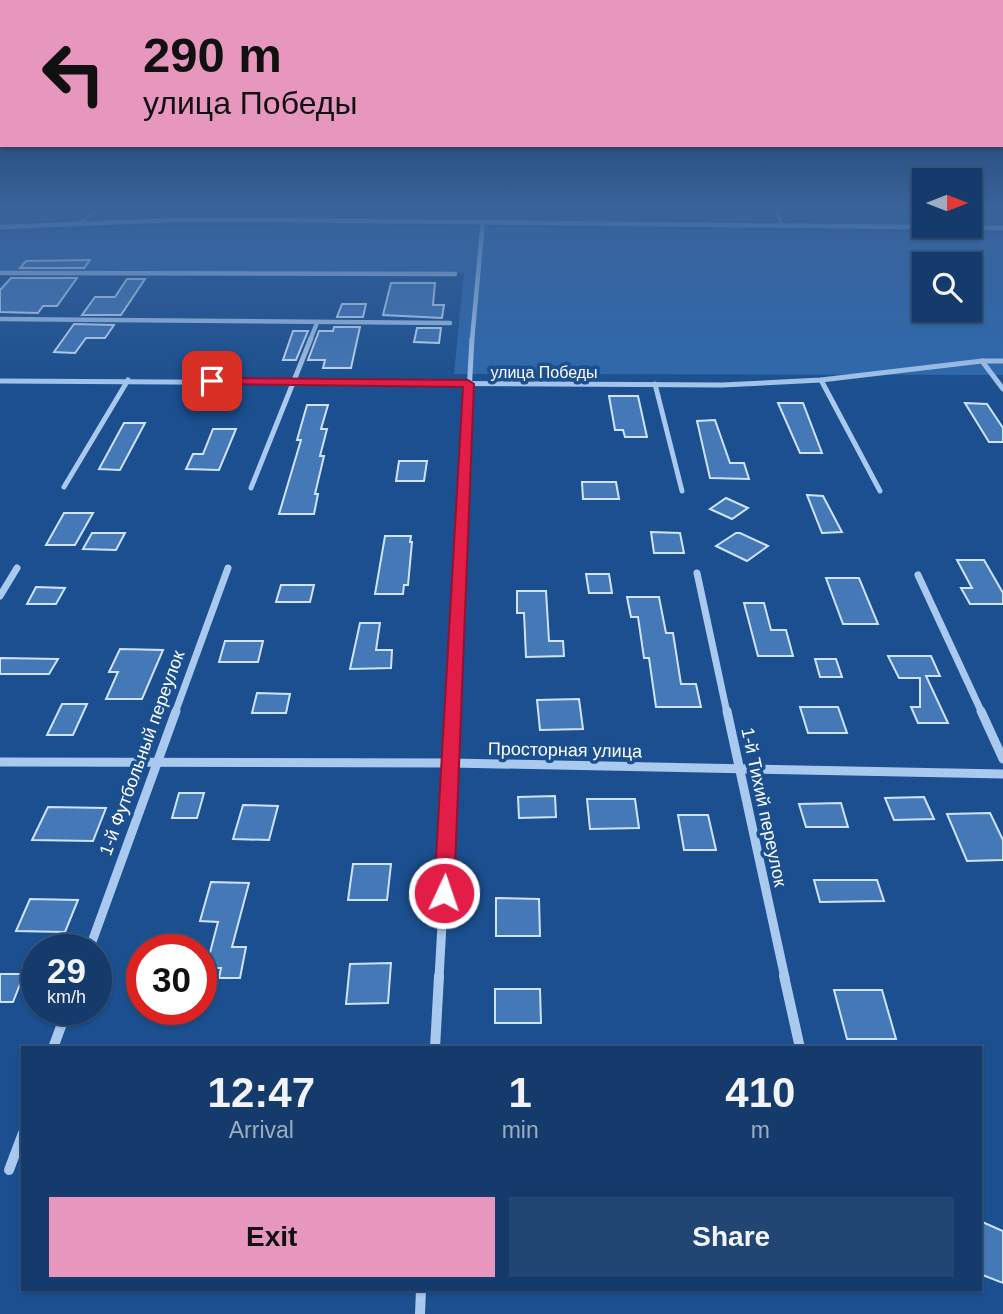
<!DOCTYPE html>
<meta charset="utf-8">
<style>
:root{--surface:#143b6b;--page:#214673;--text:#f1f3f6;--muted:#9dadc1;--line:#33557e;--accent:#e797bd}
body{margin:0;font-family:Arial,sans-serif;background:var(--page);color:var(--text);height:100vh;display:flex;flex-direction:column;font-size:26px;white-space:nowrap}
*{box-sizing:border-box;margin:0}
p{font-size:23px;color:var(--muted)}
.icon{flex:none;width:38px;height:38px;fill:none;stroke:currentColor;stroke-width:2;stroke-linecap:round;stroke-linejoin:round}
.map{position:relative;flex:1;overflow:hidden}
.details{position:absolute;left:21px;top:1046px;width:961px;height:245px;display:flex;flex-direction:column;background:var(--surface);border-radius:0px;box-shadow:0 2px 5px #0004,0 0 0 2px var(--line)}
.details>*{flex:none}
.hud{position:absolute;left:0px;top:0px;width:1004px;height:147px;box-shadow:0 2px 5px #0004,0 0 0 2px var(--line);background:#e797bd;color:#111;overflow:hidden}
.needle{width:46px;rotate:90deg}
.controls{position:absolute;left:912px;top:168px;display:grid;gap:14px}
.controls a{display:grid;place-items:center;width:70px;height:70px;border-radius:0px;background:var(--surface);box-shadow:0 2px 5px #0004,0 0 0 2px var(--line);font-size:35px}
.speed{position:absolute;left:21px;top:934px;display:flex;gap:14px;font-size:35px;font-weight:700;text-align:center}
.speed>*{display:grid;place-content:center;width:91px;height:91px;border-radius:50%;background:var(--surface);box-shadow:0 2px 5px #0004,0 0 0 2px var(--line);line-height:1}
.speed small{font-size:18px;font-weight:400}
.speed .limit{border:10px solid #d22;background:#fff;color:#111}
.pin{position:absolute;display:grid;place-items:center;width:60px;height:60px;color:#fff;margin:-30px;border-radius:14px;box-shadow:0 4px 10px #0006}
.me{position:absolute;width:77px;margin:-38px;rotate:3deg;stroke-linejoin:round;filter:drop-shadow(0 0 5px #0008)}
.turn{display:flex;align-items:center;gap:24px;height:147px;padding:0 28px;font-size:32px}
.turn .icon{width:91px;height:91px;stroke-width:2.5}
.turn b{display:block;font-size:49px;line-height:60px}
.eta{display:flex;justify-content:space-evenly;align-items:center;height:119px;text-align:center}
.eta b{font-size:42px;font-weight:700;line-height:49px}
.primary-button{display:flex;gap:14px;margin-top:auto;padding:14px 28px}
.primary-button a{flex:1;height:80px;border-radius:0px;background:var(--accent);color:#111;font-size:28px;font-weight:700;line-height:80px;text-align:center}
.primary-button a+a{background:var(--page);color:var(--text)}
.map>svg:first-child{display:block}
</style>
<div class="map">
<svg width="1003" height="1314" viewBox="0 0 1003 1314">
<rect width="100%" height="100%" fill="#1b4f8f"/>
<path fill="#2e69ad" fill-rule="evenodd" d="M312,225L1003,234V375L454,374L464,273L0,272V233ZM924,264H970V310H924Z"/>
<g fill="#4478b7" stroke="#cfe3fa" stroke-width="2">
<path d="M90,260L84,268H20L26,261Z"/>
<path d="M11,278H77L57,306H43L38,313L0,312V290Z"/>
<path d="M127,279H145L121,315H82L95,297H115Z"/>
<path d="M391,283H435L433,305H444L442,318L383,315Z"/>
<path d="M342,304H366L363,317H337Z"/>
<path d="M74,324L114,325L105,338H86L75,353L54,352Z"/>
<path d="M334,327H360L351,368H323L325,360H308L319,331H333Z"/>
<path d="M417,328H441L439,343L414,342Z"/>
<path d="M293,331H308L296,360H283Z"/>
<path d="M609,396H638L647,437H625L623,430H615Z"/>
<path d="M778,403H803L822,453H800Z"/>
<path d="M965,403L987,404L1003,428V442H989Z"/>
<path d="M307,405H328L321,429H327L320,456H324L315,494H318L314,514H279L301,440H297Z"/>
<path d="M715,420L730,463H744L749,479L710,478L697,421Z"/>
<path d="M124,423H145L120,470L99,469Z"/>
<path d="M213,429H236L219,470L186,469L193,454H203Z"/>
<path d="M399,461H427L424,481H396Z"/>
<path d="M582,482H616L619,499H583Z"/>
<path d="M807,495L823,496L842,532L822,533Z"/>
<path d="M726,498L748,508L732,519L710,509Z"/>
<path d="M64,513H93L75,545H46Z"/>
<path d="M651,532L680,533L684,553H654Z"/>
<path d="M92,533H125L116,550L83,549Z"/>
<path d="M736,533H740L768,546L747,561L716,546Z"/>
<path d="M385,536H411L410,542H412L408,585H404L403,594H375Z"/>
<path d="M957,560H984L1003,593V604H970L961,588H972Z"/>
<path d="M586,574H609L612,593H589Z"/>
<path d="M826,578H859L878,624H843Z"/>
<path d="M281,585H314L310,602H276Z"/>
<path d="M36,587L65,588L56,604H27Z"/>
<path d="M517,591H546L549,641H563L564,656L526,657L524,613H517Z"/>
<path d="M627,597H659L666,633H673L681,684H696L701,707H656L649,658H644L638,617H631Z"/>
<path d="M744,603H764L771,630H786L793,656H758Z"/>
<path d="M360,623H380L376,650H392L391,668L350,669Z"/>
<path d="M225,641H263L258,662H219Z"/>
<path d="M120,649L163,650L142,699H106L118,672H109Z"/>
<path d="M888,656H931L940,676H926L948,723H918L911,707H920V678H899Z"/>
<path d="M0,658L58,659L49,674H0Z"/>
<path d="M815,659H836L842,677H820Z"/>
<path d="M257,693L290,694L286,713H252Z"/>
<path d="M579,699L583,729L540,730L537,700Z"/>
<path d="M62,704H87L73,735H47Z"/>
<path d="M800,707H838L847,733H808Z"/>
<path d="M179,793H204L197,818H172Z"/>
<path d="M555,796L556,817L519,818L518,797Z"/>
<path d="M924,797L934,819L894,820L885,798Z"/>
<path d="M587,799H635L639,828L590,829Z"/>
<path d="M841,803L848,827H806L799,804Z"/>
<path d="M243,805L278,806L269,840L233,839Z"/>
<path d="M48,807L106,808L93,841L32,840Z"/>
<path d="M990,813L1003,840V860L967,861L947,814Z"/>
<path d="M678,815H708L716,850H684Z"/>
<path d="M353,864H391L387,900H348Z"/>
<path d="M814,880H877L884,901L820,902Z"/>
<path d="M211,882L249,883L232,947H246L240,978H219L221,968H206L218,922L200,921Z"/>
<path d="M496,898L539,899L540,936H496Z"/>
<path d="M30,899L78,900L65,932L16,931Z"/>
<path d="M391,963L388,1003L346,1004L350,964Z"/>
<path d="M0,974H24L13,1002H0Z"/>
<path d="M495,989H540L541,1023H495Z"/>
<path d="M834,990H882L896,1039H847Z"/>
<path d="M980,1221L1003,1231V1283L980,1274Z"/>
</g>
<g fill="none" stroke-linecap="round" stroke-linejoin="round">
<g stroke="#a9c9ee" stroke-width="2.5">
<path d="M775,210L782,225"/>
<path d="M79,223L98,210"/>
</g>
<g stroke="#a9c9ee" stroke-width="4.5">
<path d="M0,227L174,220H273L1003,228"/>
<path d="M0,273L455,274"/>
<path d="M0,319L450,323"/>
<path d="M310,340L317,323"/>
<path d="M472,340L483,221"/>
</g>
<g stroke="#a9c9ee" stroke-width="5">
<path d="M982,361L1003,389"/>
<path d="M821,380L880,491"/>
<path d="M0,381L722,385L821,380L982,361H1003"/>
<path d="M655,384L682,491"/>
<path d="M64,487L128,380"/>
<path d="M251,488L311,338"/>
<path d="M463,504L472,338"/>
</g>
<g stroke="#a9c9ee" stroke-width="7">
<path d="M697,573L727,713"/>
<path d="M918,575L982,713"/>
<path d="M0,596L17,568"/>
<path d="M175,713L228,568"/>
<path d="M454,713L463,502"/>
</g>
<g stroke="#a9c9ee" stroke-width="9">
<path d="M727,711L785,978"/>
<path d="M981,711L1003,759"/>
<path d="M0,762L452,763L1003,774"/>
<path d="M89,950L176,711"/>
<path d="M439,978L454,711"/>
</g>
<g stroke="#a9c9ee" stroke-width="10">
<path d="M784,976L800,1048"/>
<path d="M53,1048L67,1010"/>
<path d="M435,1048L439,976"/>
<path d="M9,1170L23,1133"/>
<path d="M420,1314L421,1290"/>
</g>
</g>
<linearGradient id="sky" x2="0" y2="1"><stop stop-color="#0f2b4f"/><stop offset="0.53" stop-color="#39639b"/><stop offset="1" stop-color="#39639b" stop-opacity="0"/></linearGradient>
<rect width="1003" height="394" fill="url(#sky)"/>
<path fill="#e11d48" stroke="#92132f" stroke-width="2" d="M208,378L468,380L474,384L454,893L451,898L444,901L437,898L434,893L463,387L212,384L207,381Z"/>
<g text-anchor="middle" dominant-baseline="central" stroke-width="7" stroke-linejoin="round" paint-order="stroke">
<g font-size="16" fill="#fff" stroke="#1b4f8f">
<text x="544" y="372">улица Победы</text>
</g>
<g font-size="18" fill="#fff" stroke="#1b4f8f">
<text transform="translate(565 750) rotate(1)">Просторная улица</text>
<text transform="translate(142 753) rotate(-70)">1-й Футбольный переулок</text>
<text transform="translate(764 807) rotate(78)">1-й Тихий переулок</text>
</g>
</g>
</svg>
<div class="controls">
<a><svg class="needle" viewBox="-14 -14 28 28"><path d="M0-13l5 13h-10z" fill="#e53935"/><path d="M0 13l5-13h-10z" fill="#9dadc1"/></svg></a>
<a><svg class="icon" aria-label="search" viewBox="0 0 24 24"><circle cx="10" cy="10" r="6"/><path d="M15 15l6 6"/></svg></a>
</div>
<div class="speed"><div>29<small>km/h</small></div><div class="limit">30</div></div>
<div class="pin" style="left:212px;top:381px;background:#d93025"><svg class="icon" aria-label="arrive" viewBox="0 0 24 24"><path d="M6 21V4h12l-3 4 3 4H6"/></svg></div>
<svg class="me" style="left:444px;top:893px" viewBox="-20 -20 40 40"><circle r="17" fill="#e11d48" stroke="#fff" stroke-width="3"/><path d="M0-11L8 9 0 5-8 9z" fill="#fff"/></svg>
<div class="hud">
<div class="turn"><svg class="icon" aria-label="left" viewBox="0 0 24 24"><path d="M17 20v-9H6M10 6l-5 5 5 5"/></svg><div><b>290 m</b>улица Победы</div></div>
</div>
<section class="details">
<div class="eta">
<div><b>12:47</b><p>Arrival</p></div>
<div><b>1</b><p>min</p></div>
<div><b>410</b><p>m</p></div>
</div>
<div class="primary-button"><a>Exit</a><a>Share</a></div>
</section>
</div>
